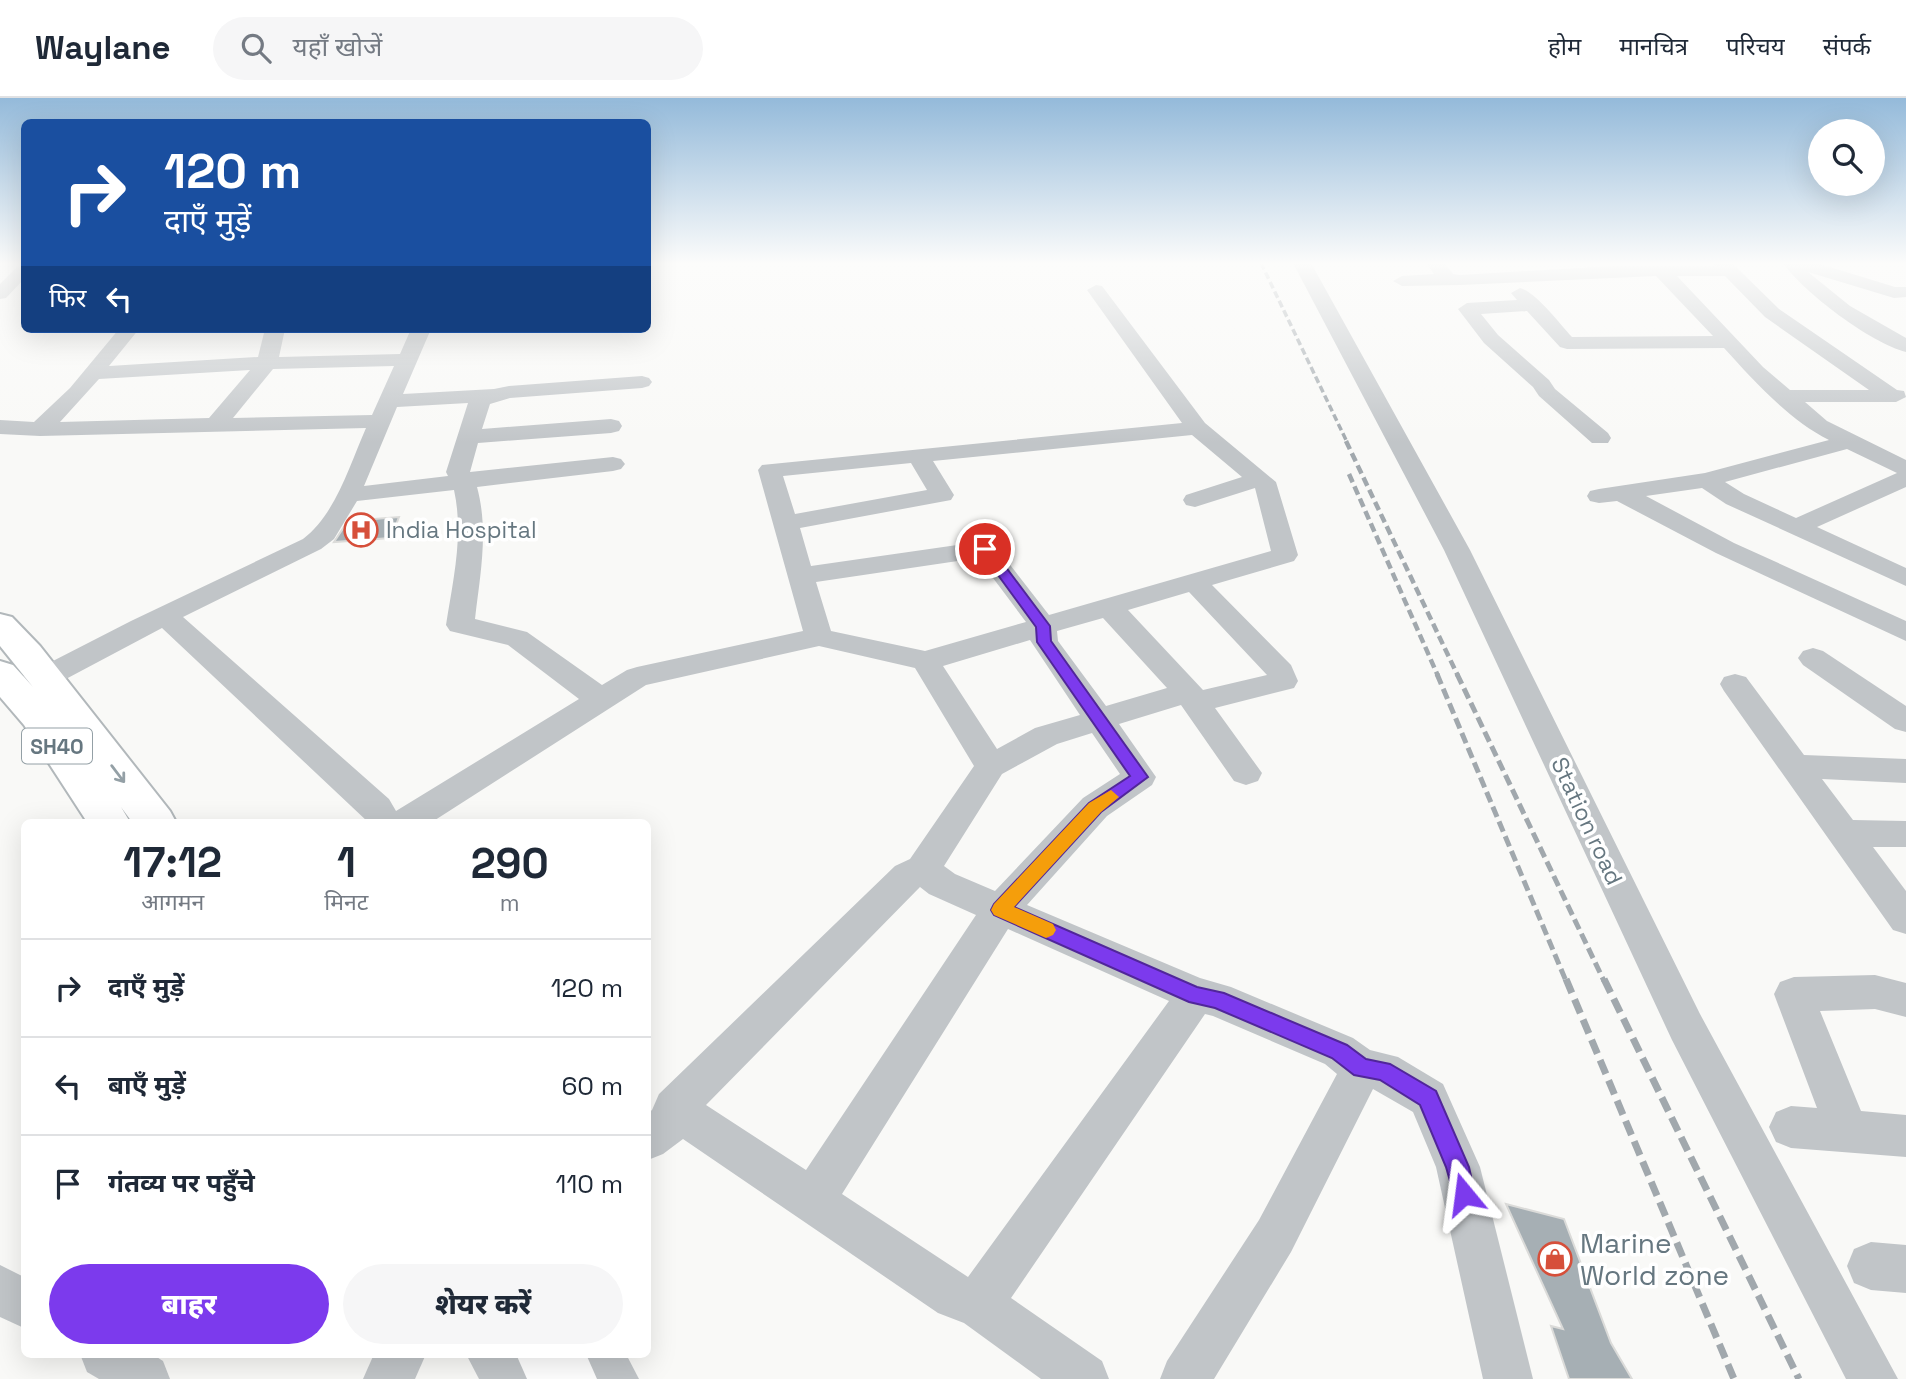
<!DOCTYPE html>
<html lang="hi">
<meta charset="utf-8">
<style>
:root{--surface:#fff;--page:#f6f6f7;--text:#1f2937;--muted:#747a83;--line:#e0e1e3;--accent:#7c3aed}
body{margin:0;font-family:"Space Grotesk","Noto Sans Devanagari",sans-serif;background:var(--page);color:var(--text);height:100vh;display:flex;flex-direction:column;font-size:26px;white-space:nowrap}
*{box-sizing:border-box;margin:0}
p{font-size:23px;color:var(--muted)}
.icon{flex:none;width:38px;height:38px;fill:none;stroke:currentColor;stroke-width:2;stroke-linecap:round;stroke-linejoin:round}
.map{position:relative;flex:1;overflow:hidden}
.side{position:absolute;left:21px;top:721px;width:630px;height:539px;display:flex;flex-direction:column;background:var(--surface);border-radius:10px;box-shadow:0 7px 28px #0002}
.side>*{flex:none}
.guide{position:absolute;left:21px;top:21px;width:630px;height:214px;border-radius:10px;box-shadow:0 7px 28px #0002;background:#1a4fa0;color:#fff;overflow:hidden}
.fabs{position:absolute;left:1808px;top:21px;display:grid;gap:14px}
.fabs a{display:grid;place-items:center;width:77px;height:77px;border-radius:50%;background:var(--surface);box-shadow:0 7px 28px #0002;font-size:35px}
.pin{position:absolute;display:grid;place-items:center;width:60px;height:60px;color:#fff;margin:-30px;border:4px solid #fff;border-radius:50%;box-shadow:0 2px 7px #0007}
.me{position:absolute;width:77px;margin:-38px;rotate:344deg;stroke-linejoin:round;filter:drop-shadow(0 0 5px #0008)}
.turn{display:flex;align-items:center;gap:24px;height:147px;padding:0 28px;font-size:32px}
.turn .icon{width:91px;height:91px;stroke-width:2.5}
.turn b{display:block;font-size:49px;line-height:60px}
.then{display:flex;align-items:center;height:66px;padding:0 28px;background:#0003;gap:14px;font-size:26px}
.eta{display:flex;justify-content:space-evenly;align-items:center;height:119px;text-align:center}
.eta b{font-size:42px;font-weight:800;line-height:49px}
.cta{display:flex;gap:14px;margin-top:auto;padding:14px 28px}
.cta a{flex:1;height:80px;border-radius:42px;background:var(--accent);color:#fff;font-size:28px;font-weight:800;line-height:80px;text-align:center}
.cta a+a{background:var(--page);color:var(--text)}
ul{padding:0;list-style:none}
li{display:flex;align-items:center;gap:21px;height:98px;padding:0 28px;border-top:2px solid var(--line)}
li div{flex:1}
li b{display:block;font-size:26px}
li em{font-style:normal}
header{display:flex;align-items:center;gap:42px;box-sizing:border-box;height:98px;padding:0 35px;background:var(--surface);border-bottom:2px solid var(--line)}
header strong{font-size:33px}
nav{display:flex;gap:38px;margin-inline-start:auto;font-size:24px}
.search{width:490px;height:63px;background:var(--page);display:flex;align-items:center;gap:18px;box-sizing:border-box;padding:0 24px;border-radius:38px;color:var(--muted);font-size:26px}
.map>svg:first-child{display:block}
</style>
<header>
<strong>Waylane</strong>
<div class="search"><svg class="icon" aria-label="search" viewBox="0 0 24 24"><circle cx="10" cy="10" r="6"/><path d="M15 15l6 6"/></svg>यहाँ खोजें</div>
<nav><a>होम</a><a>मानचित्र</a><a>परिचय</a><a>संपर्क</a></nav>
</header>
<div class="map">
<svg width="1906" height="1281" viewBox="0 0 1906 1281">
<rect width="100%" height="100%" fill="#f9f9f7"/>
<g fill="#a6afb4" stroke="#dbdbd9" stroke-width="2">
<path d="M399,419L391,440L334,444L348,423Z"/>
<path d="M1506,1106L1564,1121L1611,1245L1632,1281H1569L1551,1228L1563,1231Z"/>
</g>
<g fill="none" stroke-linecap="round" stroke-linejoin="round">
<defs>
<g id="major">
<path d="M0,516L12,519L40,548L170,713L176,724H132L121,709L130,724H87L24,627L0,599V563L13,567L33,589L0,548Z"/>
<path d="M516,1256H586L597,1281H527Z"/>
</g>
</defs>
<use href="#major" stroke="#b2b8bb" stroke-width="4"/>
<g fill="#c1c5c8" fill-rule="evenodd">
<path d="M1293,165H1311L1470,452L1700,916L1898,1281H1846L1672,942L1444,452Z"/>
<path d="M1426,165H1444L1453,176L1460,177L1613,168H1715L1714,165H1732L1779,211L1897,292L1904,293L1906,299L1896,304H1805L1827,323L1906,362V389L1817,429L1906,470V488L1726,406L1702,390L1646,398L1734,445L1906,523V543L1716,455L1617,403L1599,405L1590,403L1587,398L1590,393L1599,391L1705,375L1829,342C1789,322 1754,283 1724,250L1567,251L1560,249L1527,213L1481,216L1498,237L1549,282L1555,291L1608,335L1611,340L1608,345H1592L1539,298L1533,289L1484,245L1458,211L1467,205L1517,202L1511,195L1520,190C1536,194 1559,225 1572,239L1713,238L1656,178L1460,187L1402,188L1393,183L1402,178L1434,176ZM1677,178H1725L1765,219L1869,292H1790L1763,269ZM1847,351L1897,375L1796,420L1744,396L1725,384Z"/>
<path d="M1783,165L1820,166L1895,189H1906V199L1894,200L1808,174L1850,208L1906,240V254C1871,245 1804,195 1783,165Z"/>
<path d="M24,167V181L6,200L0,201V186L18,168Z"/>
<path d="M1096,187L1102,188L1205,325L1276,384L1298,457L1294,463L1212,487L1291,567L1298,583L1294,590L1215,610L1262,675L1258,683L1246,687L1234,683L1181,607L1119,626L1156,679L1152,687L1107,718L1027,807L1200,880L1231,889L1353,940L1370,952L1398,959L1443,986L1480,1069L1533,1281H1483L1436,1069L1413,1014L1373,991L1291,1154L1214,1281H1160L1167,1263L1259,1122L1337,976L1325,966L1213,918L1205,916L1011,1200L1102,1263L1109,1281H1041L964,1225L938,1215L683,1041L663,1056L648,1062V1015L652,1012L659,996L895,768L910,761L974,668L915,570L819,548L646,587L432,724H368L162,530L32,599L21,602L10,599L6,592L10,585L131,523L303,441C336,416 350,366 366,330L40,338L0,336V322L34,324L70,290L119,231H139L109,268L258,259L265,231H285L279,259L400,256L411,231H431L403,296L494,291L509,288L642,278L649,280L652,284L649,288L642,290L510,300L490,306L482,331L611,321L619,323L622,328L619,333L611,335L478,345L470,374L613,359L621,361L625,366L621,371L613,373L477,389C489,433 480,477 475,521L527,534L602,587L627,572L637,569L803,533L758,372L762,367L1182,325L1087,192ZM394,268L372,317L233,320L273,271ZM250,272L209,320L60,324L99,281ZM468,305L446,374L448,378L364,388L397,309ZM1192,337L1242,379L1186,397L1183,402L1186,407L1195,409L1255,390L1271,453L1049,517L994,446L985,443L811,468L800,430L951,402L954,397L933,363ZM911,365L927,392L795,416L783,378ZM454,392C464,437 453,482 446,527L450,533L508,547L579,601L396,713L389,701L183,519L321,451L334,441L357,403ZM978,460L1026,524L925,553L831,533L816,484ZM1189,494L1267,577L1203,592L1128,512ZM1103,520L1167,590L1106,608L1058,543L1057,533ZM1030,542L1080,617L1035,630L997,651L943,568ZM1092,635L1120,676L1083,700L995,793L955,776L944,768L1002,676L1057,646ZM920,789L929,796L976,817L806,1072L706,1007ZM1008,831L1169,903L968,1179L842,1096Z"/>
<path d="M1813,550L1823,553L1906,608V634L1895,631L1803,567L1798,560L1803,553Z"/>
<path d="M1735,576L1746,579L1804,657L1906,661V685L1822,681L1853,722L1906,723V749H1873L1906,793V836L1893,832L1724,593L1720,586L1724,579Z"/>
<path d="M1875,877L1906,885V919L1875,911L1820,913L1861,1013L1906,1017V1059L1791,1050L1776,1044L1769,1029L1776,1014L1791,1008L1817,1010L1774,896L1780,884L1794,879Z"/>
<path d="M1871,1144L1906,1147V1195L1871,1192L1854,1185L1847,1168L1854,1151Z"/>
<path d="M0,1167L24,1179V1230L0,1219Z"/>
<path d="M80,1256H152L163,1263L170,1281H99L87,1274Z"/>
<path d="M374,1256H426L415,1281H363Z"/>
<path d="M466,1256H523L536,1281H479Z"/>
<path d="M567,1256H626L639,1281H581Z"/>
</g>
<use href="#major" fill="#fff" fill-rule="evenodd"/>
<path stroke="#a1a8ad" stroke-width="3.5" stroke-dasharray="7 3.5" stroke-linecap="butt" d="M1261,165L1347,344"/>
<g stroke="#a1a8ad" stroke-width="4.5" stroke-dasharray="9 4.5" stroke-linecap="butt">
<path d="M1346,343L1458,578"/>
<path d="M1349,376L1438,578"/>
</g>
<g stroke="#a1a8ad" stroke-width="5" stroke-dasharray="11 5" stroke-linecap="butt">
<path d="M1437,576L1566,883"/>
<path d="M1457,576L1604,883"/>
</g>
<g stroke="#a1a8ad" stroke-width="7" stroke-dasharray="15 7" stroke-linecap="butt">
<path d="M1566,881L1734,1281"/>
<path d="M1604,881L1799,1281"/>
</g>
</g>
<defs><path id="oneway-shaft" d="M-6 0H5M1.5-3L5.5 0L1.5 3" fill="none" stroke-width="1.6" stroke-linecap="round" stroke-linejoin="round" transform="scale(1.75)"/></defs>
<use stroke="#94a0a6" href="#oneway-shaft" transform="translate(118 676) rotate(53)"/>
<linearGradient id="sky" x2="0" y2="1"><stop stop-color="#94bada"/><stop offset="0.48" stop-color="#fcfcfb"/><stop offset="1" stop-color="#fcfcfb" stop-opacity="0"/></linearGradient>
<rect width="1906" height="345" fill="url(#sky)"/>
<path fill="#7c3aed" stroke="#51269a" stroke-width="2" d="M985,447L990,448L1050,528L1051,543L1148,679L1101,714L1014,809L1197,889L1224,895L1347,947L1366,961L1390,966L1436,993L1469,1069L1475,1096L1472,1104L1464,1107L1456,1104L1446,1069L1420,1007L1380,982L1354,977L1332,960L1215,910L1189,904L994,817L991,812L994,806L1089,705L1130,678L1037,544L1036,529L979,451Z"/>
<path fill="#f59e0b" d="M1111,692L1119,699L1101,714L1014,809L1053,826L1056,832L1053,837L1046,840L994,817L991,812L994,806L1089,705Z"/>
<defs>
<symbol id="hospital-ring" viewBox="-11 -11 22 22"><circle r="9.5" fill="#fff" stroke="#d64f3a" stroke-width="1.5"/><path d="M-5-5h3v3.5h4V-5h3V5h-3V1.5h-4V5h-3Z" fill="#d64f3a"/></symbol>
<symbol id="shop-ring" viewBox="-11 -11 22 22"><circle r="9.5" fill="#fff" stroke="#d64f3a" stroke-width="1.5"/><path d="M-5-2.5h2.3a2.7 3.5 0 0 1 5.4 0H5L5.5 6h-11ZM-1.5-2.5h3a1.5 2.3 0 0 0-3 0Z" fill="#d64f3a"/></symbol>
</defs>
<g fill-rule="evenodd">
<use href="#hospital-ring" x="342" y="413" width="38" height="38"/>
<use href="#shop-ring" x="1536" y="1142" width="38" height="38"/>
</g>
<g text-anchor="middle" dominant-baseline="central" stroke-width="7" stroke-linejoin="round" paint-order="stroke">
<rect fill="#fff" stroke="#94a0a6" stroke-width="2" x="22" y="630.5" width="70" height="35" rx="5"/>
<g font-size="21" font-weight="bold" fill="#667780">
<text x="57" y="648">SH40</text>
</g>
<g font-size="23" fill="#667780" stroke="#fff" text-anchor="start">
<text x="386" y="432">India Hospital</text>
</g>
<g font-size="23" fill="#667780" stroke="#fff">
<text transform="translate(1587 723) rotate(65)">Station road</text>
</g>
<g font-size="28" fill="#667780" stroke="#fff" text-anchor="start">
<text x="1580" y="1145">Marine<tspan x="1580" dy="32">World zone</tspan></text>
</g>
</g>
</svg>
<div class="fabs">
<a><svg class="icon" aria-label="search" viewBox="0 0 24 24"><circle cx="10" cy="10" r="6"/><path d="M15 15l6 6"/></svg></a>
</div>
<div class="pin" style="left:985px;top:451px;background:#d93025"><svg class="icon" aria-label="arrive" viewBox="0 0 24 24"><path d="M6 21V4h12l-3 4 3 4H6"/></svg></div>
<svg class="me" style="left:1464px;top:1096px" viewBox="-20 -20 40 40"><path d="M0-17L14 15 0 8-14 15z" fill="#7c3aed" stroke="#fff" stroke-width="4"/></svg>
<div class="guide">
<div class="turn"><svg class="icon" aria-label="right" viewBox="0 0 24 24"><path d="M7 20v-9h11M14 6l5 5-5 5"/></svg><div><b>120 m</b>दाएँ मुड़ें</div></div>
<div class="then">फिर<svg class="icon" aria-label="left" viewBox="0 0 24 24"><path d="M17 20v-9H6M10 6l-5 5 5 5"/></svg></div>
</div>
<section class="side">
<div class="eta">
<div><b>17:12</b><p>आगमन</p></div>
<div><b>1</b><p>मिनट</p></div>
<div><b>290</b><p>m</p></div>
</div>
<ul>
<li><svg class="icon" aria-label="right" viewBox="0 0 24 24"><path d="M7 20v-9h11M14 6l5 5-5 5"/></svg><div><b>दाएँ मुड़ें</b></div><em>120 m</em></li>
<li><svg class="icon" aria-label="left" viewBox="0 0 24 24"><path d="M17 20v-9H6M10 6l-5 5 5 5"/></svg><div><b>बाएँ मुड़ें</b></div><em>60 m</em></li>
<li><svg class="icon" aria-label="arrive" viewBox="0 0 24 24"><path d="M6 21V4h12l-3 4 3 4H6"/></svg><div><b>गंतव्य पर पहुँचे</b></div><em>110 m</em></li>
</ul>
<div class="cta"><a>बाहर</a><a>शेयर करें</a></div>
</section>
</div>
